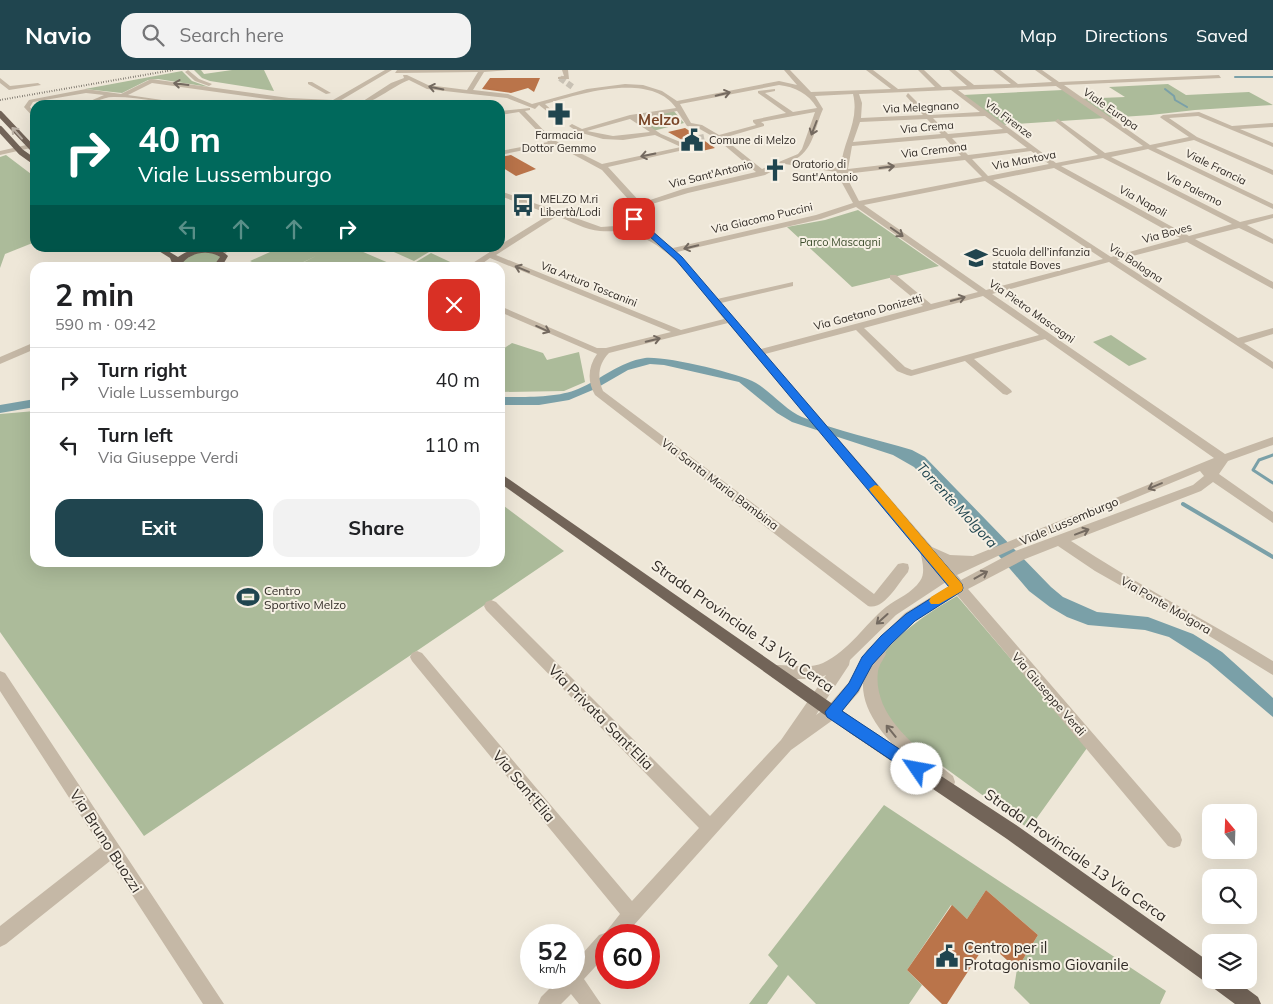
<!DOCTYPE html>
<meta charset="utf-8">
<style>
:root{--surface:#fff;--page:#f2f2f2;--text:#202124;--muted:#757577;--line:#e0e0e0;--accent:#20454f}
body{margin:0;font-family:Mulish,sans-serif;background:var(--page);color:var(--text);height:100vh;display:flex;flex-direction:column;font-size:19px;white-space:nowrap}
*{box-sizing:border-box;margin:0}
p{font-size:16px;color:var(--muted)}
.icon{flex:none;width:28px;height:28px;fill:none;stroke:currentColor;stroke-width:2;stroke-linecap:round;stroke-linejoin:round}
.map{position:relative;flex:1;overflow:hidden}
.side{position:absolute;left:30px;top:192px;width:475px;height:305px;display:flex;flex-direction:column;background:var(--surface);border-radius:15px;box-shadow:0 5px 20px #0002}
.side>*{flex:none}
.guide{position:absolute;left:30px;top:30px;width:475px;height:152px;border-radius:15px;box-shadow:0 5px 20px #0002;background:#00695c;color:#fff;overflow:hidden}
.needle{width:32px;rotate:341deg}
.buttons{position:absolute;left:1202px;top:734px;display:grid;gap:10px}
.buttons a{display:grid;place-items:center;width:55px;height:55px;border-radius:10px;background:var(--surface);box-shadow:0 5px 20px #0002;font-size:25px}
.speed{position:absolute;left:520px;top:854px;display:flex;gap:10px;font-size:25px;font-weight:700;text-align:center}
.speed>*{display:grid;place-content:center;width:65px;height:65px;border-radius:50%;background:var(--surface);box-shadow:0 5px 20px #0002;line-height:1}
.speed small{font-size:12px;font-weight:400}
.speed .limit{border:8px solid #d22;background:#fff;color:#111}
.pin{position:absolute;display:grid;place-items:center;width:42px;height:42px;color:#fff;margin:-21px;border-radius:10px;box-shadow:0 2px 8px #0006}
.me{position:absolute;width:55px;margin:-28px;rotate:303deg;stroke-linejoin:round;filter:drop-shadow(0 0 4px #0008)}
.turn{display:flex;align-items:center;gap:18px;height:105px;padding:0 25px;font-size:22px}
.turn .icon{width:65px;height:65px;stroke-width:2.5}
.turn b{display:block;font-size:35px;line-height:42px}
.lanes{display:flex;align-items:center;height:48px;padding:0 25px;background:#0003;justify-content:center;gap:25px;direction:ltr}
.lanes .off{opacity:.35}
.round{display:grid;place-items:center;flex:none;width:52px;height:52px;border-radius:15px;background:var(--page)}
.headline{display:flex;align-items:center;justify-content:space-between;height:85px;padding:0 25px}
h1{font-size:30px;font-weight:700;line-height:38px}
.button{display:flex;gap:10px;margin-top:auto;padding:10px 25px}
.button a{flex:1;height:58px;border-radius:15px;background:var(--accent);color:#fff;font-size:20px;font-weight:700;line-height:58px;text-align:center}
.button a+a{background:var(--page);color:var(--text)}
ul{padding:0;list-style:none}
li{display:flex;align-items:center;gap:15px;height:65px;padding:0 25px;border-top:1px solid var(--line)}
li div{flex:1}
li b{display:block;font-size:19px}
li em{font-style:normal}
header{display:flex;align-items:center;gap:30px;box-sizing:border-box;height:70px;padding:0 25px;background:var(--accent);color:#fff}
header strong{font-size:24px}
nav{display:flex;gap:28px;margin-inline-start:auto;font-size:18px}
.search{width:350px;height:45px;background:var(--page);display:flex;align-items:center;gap:12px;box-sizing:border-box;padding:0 18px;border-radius:15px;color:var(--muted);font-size:19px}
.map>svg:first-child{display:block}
</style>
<header>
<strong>Navio</strong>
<div class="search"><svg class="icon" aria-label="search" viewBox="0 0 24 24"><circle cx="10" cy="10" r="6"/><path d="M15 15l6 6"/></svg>Search here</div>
<nav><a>Map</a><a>Directions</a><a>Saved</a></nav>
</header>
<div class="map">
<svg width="1273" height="934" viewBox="0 0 1273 934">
<rect width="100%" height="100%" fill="#eee7d8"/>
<g fill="#acbb9a">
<path d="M194,0H201L204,4L232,0H264L274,21L210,11L202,8Z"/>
<path d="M182,1L192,11L209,17L158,9L148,10L122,23L85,19Z"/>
<path d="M1168,14L1186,25L1249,22L1273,35L1195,40L1151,45L1002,55L963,25L1063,20L1077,29L1125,27L1109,17Z"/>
<path d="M673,40L684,53L653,61L636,50Z"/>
<path d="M6,85L35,107V172L5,184L0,198V87Z"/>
<path d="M858,140L939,196L852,217L787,157L825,150Z"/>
<path d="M279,178H354L398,197H294L316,186L293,197H262L250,191Z"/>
<path d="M385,178H418L429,182L414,191Z"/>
<path d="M213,182L221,188L213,197L179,198V193L196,183Z"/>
<path d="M431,183L461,197H429L416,192Z"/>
<path d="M1111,265L1147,289L1129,296L1093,272Z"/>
<path d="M512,273L543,283L547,290L579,282L585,312L564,321L500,322V281Z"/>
<path d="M35,341V492H500V433L564,481L144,766L0,562V344Z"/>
<path d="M957,526L1087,678L1029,759L915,676C897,661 884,648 879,625C877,620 874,612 874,606C878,574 931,541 957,526Z"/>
<path d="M884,735L1166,921L1160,934H1030L1014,918L1017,899L1038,865L986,820L967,849L951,835L907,900L922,915L909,934H816L788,905L767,934H749L778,896L768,885Z"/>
</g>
<g fill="#7aa0a8">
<path d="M645,288C666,286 738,303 756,313C771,322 788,342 802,347C837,361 876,369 912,380L925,387L1051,517L1063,527L1097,542L1148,547L1193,564L1222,582L1273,628V647L1208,592L1169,567L1145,560L1088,555L1067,547L1050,537L1029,521L987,472L914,397L893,385L792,352L777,343L739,312L664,295L650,294L628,300L595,319L569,330L539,335H500V327C522,327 558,328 578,319C602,309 619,292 645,288Z"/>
<path d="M35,329V337L0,343V335Z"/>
</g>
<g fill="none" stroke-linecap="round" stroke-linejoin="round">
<g stroke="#7aa0a8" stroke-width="2">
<path d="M1235,7H1273"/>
<path d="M1165,19L1174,26L1175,30L1187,37"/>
</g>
<path stroke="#7aa0a8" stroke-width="3" d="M1273,385L1259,390L1253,400L1273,413"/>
<path stroke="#7aa0a8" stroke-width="4" d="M1183,434L1273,487"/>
</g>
<g fill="#ba744a">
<path d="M490,8H540L534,22L528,18L511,23L482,19Z"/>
<path d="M685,58L696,65L715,78L702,81L668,62Z"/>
<path d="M511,85L536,99L516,106L500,96V87Z"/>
<path d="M986,820L1038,865L1017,899L987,872L947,934H942L907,900L952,835L967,849Z"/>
</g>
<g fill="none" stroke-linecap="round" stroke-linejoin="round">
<g stroke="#c8c1b4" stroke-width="6" stroke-dasharray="6 3" stroke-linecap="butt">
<path d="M560,8L574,18"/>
<path d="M681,72L704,67"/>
</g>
<g fill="#c5b8a6" fill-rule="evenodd">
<path d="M188,0L199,9L212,14L209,16L195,11L185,2Z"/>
<path d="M385,0H392L333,35L321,33L289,32L152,13L128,25L196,35C169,35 142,27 115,27C103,26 93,35 81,35L104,25L86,23L33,32L30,37L35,43V49L24,37L29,30L86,19L121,24L151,9L289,28L333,30Z"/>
<path d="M397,0H511L484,2L473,20L508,24L532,34L587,19L625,14L643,15L662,21L677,31L779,11L797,15L784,0H790L811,22L891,19L866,0H873L898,19L935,17L918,0H924L942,17L967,16L949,0H955L974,15L1011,14L993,0H1000L1018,14L1052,12L1035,0H1042L1059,12L1219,5L1221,8L1064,15L1150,75L1189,67L1161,48L1160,47L1163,45L1199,42L1232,56L1273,53V57L1240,59L1273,73V77L1198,46L1169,48L1197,67L1273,100V105L1194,70L1156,78L1273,134V139L1148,79L1111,87L1240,152L1273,144V148L1247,155L1273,169V174L1239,158L1195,169L1273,212V219L1187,172L1117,190L1238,268L1273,258V264L1244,273L1273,292V299L1109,192L992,224L1225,384L1273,367V375L1228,391L1219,404L1273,442V453L1213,412L1201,421L1071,471C1136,514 1206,550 1273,591V605L1201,561L1095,501L1058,476L1025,489L968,519L1180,764L1182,770L1180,776L1174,778L1168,776L957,525L915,551L885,581L886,584C883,590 879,595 878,601C872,648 921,681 953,706L955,712L953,718L947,720L941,718C913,695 861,654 863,613L859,622L837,647L791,680L625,865H606V885L584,909L601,934H579L571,924L561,934H538L541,927L560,908H574V893L599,865L605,863L620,844L412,591L410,587L412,583L417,581L422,583L632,831L699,758L486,540L484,536L486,532L491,530L496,532L710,746L781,670L826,605L816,609H777L772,607L770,602L772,597L777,595C791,595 811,599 823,593C849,581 865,554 886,537C898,528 912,523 920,511C926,503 922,490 920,481L728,253L609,283C598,294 597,308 603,321L874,524L898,494L903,493L908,494L909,498L908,502C899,512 884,541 868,536L595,325C587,311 588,297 597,284L500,242V236L597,278H606L671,262L490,188L476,198H465L496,178H500V175L550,144L500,126V121L601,157L644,154L659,169L673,178L816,145L853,133L836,102L785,94L765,105L688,123L639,138H636L602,100L554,74L500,85V81L548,72L519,42L500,45V41L530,38V40L525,41L552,69L602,94L681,77L655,65L623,70L603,69L578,62L569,56L572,54L582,59L630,45L676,38C651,1 579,24 545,34L556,44L553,46L539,35L535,39L507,28L427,19L409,10C393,16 371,35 357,35L391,13L404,8L403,5H407L428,15L467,20L478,2L395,3ZM779,15C795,17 808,23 817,38L793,42L765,23L775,21V19L758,21V23L786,43L753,50V52L756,55L719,65L702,55L691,53L680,34ZM1056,16L1143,76L1105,83L1058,49L1055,51L1056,52L1098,85L1056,93L958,20ZM951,20L980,42L930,45L908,23L906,26L923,45L861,48L862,33L859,24ZM853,24C860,52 842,72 841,98L792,91C814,81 814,59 823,39L815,26ZM677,41L687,56L698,58L712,66V69H717L756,102L683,119L641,133L608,97L688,79L689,78L685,74L661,64L639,49ZM815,42L802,79L798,84L762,99L723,68L764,56V54L761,52ZM985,46L1003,59L948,64L933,48ZM630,49L650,62L613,66L587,61ZM927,49L941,64L853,72L860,52ZM1007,63L1027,78L968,85L952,68ZM945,68L961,86L848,99L852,76ZM1031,81L1049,94L988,106L972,89ZM1103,88L1232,154L1189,166L1061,96ZM965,90L982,107L859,131L845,104ZM1054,98L1180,168L1111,187L993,110ZM985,111L1103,189L986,220L864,135ZM856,137L978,222L931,234L896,205H890V209L923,236L761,279L721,233L793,216V212L717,229L677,182L821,149ZM557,146C570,151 586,160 600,161C610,162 620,160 630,163C673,175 697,217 724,249L681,260L496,185ZM983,226L1039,265L912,300L905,297L864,258ZM856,260L897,301L907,305L911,306L965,291L1003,324L1007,325L1012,322L1011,320L974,289L1045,269L1214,388L973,486L950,485L932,477L765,284ZM1200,401L1204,406L1193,415L1015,481L961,510L957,505L1015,478ZM946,512L949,516L905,543L867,580L849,612L827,637L816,645L849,595L850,590L896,545Z"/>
<path d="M562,0H568L569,9H558V7L564,6Z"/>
<path d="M0,8L10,16L38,13L41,15L9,20L0,13Z"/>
<path d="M308,12H312L331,23L326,24L308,14Z"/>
<path d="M35,73V77L0,85V81Z"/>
<path d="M223,178H231L224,185H218L217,183Z"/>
<path d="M35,272V279L0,294V287Z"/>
<path d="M0,601L5,603L224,934H203L110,791L6,874L0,877V856L101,777L0,621Z"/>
</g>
<g fill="#726458" fill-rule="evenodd">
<path d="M154,178H163L178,187C192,177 215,173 228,186L221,198H212L220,187C206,178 186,184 179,198H170L172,193L170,188Z"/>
<path d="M500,403L860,653L1019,757L1211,893V910H1235L1258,927L1261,934H1235L1212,917L1211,913L1204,911L1007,769L850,663L500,413Z"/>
</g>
<path stroke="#312b26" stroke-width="2" stroke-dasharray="0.5 2" stroke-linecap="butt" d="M0,30L173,0"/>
<g stroke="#726458" stroke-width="6">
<path d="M0,44L35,81"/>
<path d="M0,59L21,82L35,92"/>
</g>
</g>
<defs><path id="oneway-shaft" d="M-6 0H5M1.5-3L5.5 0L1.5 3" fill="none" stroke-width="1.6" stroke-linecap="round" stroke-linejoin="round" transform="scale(1.25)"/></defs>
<g stroke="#746a60">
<use href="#oneway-shaft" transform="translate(181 14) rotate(-173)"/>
<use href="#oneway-shaft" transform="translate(436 18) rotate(-169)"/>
<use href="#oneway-shaft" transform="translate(723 24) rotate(-13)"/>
<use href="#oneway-shaft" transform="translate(814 58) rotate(111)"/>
<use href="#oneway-shaft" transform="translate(648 85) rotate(169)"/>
<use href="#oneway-shaft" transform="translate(887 97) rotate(-7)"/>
<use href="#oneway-shaft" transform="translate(897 162) rotate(35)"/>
<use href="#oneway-shaft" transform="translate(691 177) rotate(167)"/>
<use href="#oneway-shaft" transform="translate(522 199) rotate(-158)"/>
<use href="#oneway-shaft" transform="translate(958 229) rotate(-15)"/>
<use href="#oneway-shaft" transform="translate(543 259) rotate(24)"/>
<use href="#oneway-shaft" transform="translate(653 270) rotate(-13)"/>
<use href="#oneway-shaft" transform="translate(1155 416) rotate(157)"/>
<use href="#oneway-shaft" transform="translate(1082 462) rotate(-21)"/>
<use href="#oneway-shaft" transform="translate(981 505) rotate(-29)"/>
<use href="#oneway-shaft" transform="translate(882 549) rotate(138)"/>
<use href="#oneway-shaft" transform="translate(891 661) rotate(-129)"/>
</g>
<use stroke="#bbb1a5" href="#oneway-shaft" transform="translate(17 63) rotate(-132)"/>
<path fill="#1a73e8" stroke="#114b97" d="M631,147H636L682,187L962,514L963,518L962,521L915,551L891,574L872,595L858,621L842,641L922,694L924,699L922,704L917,706L912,704L827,647L825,642L849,613L862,587L881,566L906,544L949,517L676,190L631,150Z"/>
<path fill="#f59e0b" d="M875,415L879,416L962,514L963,518L962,521L939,534H931L929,531L931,527L949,516L871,422L869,419Z"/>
<defs>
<symbol id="pharmacy-bare" viewBox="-9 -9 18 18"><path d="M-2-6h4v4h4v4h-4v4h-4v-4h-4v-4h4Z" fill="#20454f" stroke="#f6f0e4" stroke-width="2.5" paint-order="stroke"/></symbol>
<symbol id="civic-bare" viewBox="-9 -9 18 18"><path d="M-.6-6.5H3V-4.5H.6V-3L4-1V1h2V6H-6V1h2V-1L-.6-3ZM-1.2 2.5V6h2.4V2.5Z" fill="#20454f" stroke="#f6f0e4" stroke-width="2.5" paint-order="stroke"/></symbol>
<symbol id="church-bare" viewBox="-9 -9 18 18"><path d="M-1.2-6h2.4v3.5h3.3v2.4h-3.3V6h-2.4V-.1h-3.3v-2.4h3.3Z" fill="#20454f" stroke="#f6f0e4" stroke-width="2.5" paint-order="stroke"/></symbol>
<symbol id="bus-bare" viewBox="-9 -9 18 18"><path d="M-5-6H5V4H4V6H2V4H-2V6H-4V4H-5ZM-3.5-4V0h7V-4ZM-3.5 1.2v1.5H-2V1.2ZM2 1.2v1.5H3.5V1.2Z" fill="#20454f" stroke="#f6f0e4" stroke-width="2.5" paint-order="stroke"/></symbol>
<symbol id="school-bare" viewBox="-9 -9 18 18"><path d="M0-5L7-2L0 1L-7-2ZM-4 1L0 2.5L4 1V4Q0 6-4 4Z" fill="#20454f" stroke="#f6f0e4" stroke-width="2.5" paint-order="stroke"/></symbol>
<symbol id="stadium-bare" viewBox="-9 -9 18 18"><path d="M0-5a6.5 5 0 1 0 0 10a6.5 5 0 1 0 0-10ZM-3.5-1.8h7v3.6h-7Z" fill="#20454f" stroke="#f6f0e4" stroke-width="2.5" paint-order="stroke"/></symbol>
</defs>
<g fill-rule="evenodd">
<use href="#pharmacy-bare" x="543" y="28" width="32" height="32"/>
<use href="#civic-bare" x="676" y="54" width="32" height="32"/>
<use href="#church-bare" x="759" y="84" width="32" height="32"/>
<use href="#bus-bare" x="507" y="119" width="32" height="32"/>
<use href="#school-bare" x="960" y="172" width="32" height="32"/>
<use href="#stadium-bare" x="232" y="511" width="32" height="32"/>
<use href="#civic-bare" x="931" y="870" width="32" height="32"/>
</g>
<g text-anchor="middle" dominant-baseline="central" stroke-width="4" stroke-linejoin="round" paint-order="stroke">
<g font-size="11" fill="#312b26" stroke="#f6f0e4">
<text transform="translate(921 37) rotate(-3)">Via Melegnano</text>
<text transform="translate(1111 39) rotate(35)">Viale Europa</text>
<text transform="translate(1009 49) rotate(37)">Via Firenze</text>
<text transform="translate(927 57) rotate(-5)">Via Crema</text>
<text transform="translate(934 80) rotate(-7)">Via Cremona</text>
<text transform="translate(1024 90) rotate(-11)">Via Mantova</text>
<text transform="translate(1216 97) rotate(26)">Viale Francia</text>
<text transform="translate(711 104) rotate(-14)">Via Sant'Antonio</text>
<text transform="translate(1194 119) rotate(27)">Via Palermo</text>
<text transform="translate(1143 131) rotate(29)">Via Napoli</text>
<text transform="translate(762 148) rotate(-13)">Via Giacomo Puccini</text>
<text transform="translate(1167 163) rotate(-15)">Via Boves</text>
<text transform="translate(1136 193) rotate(33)">Via Bologna</text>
<text transform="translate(589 214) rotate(22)">Via Arturo Toscanini</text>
<text transform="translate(1032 241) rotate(35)">Via Pietro Mascagni</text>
<text transform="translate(868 242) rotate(-15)">Via Gaetano Donizetti</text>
</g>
<g font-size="11" fill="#312b26" stroke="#f6f0e4" text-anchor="start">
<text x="559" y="65" text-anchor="middle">Farmacia<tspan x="559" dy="13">Dottor Gemmo</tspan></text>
<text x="709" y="70">Comune di Melzo</text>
<text x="792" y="94">Oratorio di<tspan x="792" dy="13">Sant'Antonio</tspan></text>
<text x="540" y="129">MELZO M.ri<tspan x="540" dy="13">Libertà/Lodi</tspan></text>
<text x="992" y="182">Scuola dell’infanzia<tspan x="992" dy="13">statale Boves</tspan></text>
</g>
<g font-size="11" fill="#3d4d2c" stroke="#f6f0e4">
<text x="840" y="172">Parco Mascagni</text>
</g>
<g font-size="12" fill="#312b26" stroke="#f6f0e4">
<text transform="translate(720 414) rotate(37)">Via Santa Maria Bambina</text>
<text transform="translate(1069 451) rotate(-23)">Viale Lussemburgo</text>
<text transform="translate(1166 535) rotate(30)">Via Ponte Molgora</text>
<text transform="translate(1049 624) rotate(49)">Via Giuseppe Verdi</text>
</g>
<g font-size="12" fill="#312b26" stroke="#f6f0e4" text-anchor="start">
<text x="264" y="520">Centro<tspan x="264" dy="14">Sportivo Melzo</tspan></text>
</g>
<g font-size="14" font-style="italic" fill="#20454f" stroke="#f6f0e4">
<text transform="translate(957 435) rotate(47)">Torrente Molgora</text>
</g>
<g font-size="15" font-weight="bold" fill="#794527" stroke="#f6f0e4">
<text x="659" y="49">Melzo</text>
</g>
<g font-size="15" fill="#312b26" stroke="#f6f0e4">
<text transform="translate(743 556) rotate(35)">Strada Provinciale 13 Via Cerca</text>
<text transform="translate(601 647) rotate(45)">Via Privata Sant'Elia</text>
<text transform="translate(524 716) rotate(50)">Via Sant'Elia</text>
<text transform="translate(106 771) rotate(57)">Via Bruno Buozzi</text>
<text transform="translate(1076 785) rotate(35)">Strada Provinciale 13 Via Cerca</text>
</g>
<g font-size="15" fill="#312b26" stroke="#f6f0e4" text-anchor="start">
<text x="964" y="877">Centro per il<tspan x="964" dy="17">Protagonismo Giovanile</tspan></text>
</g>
</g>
</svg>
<div class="buttons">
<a><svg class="needle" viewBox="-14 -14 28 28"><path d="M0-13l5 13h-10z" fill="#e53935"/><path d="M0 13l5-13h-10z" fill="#757577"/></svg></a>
<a><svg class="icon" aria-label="search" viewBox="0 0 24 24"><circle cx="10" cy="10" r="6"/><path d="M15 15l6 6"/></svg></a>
<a><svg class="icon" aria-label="layers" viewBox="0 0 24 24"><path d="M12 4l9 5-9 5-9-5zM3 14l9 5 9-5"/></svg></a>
</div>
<div class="speed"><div>52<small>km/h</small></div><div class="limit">60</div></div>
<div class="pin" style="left:634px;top:149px;background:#d93025"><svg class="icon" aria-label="arrive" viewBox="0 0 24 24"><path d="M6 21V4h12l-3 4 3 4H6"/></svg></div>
<svg class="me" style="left:917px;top:699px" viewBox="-20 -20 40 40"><circle r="19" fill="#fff"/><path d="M0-13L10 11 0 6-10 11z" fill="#1a73e8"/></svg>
<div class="guide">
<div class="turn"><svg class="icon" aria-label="right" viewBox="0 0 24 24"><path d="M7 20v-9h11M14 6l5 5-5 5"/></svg><div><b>40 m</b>Viale Lussemburgo</div></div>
<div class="lanes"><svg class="icon off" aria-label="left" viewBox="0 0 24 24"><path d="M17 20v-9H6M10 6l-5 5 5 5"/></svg><svg class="icon off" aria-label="ahead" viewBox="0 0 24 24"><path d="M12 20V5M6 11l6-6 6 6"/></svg><svg class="icon off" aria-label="ahead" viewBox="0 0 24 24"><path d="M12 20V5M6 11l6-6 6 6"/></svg><svg class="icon" aria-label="right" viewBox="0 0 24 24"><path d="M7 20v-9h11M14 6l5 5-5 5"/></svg></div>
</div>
<section class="side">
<div class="headline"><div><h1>2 min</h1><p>590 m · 09:42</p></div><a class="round" style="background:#d93025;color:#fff"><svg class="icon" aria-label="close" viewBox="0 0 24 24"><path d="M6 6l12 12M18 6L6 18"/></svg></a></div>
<ul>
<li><svg class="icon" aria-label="right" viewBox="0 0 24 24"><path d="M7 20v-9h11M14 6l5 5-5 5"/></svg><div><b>Turn right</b><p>Viale Lussemburgo</p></div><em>40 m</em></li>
<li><svg class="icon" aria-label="left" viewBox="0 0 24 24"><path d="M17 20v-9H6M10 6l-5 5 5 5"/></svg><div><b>Turn left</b><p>Via Giuseppe Verdi</p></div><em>110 m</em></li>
</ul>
<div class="button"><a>Exit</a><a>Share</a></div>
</section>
</div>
